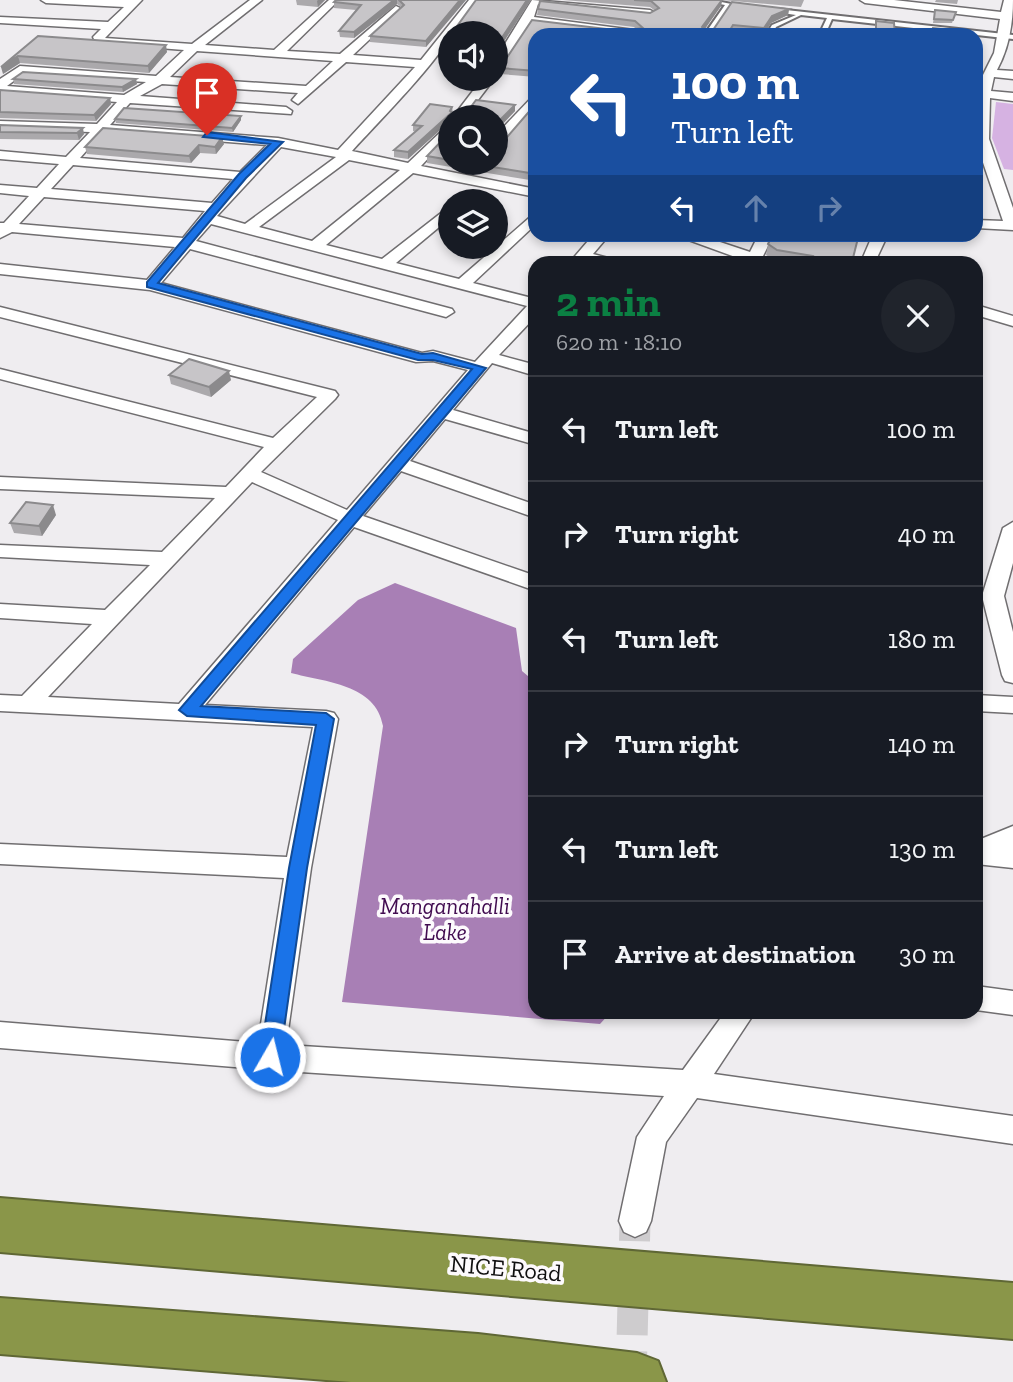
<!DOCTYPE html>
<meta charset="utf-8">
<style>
:root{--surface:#171b24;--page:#20242c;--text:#f1f3f6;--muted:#9ea1a6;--line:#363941;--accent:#0b8043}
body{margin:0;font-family:"Zilla Slab",serif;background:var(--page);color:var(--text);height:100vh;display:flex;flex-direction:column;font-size:26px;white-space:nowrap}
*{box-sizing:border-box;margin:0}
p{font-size:23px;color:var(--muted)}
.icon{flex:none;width:38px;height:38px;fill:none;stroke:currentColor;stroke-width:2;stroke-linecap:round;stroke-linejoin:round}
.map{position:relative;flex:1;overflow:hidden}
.side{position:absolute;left:528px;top:256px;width:455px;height:763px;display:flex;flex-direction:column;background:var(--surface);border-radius:21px;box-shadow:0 4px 10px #0003}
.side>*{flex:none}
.guide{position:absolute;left:528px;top:28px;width:455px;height:214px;border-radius:21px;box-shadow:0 4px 10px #0003;background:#1a4fa0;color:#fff;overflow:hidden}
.controls{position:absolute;left:438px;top:21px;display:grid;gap:14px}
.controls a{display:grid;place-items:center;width:70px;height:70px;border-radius:50%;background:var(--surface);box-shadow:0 4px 10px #0003;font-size:35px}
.pin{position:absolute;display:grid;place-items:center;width:60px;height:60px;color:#fff;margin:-72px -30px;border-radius:50% 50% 50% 0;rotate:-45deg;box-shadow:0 0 7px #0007}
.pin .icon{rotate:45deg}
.me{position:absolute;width:77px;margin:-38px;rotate:8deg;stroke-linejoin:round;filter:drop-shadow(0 0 5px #0008)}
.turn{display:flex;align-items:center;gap:24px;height:147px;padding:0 28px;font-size:32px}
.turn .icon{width:91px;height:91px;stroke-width:2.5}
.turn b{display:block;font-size:49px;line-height:60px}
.lanes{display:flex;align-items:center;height:66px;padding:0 28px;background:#0003;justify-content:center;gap:35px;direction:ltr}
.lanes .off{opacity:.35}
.round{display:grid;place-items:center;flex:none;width:74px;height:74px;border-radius:37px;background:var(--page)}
.head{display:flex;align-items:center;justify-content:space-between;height:119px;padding:0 28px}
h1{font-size:42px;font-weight:700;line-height:52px;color:var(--accent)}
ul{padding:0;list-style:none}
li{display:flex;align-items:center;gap:21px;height:105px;padding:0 28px;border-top:2px solid var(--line)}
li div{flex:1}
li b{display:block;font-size:26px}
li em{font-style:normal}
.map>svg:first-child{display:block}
</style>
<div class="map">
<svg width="1013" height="1382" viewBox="0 0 1013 1382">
<rect width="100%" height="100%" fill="#efedf0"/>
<path fill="#d6b2e2" d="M996,102L1013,104V170L1004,169L992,138Z"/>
<path fill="#a87fb5" d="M395,583L516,628L522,671L535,682L536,1012H611L600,1024L342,1002L383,726C376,684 325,682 291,673L293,659L358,600Z"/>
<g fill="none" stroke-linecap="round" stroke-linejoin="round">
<path stroke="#ceccce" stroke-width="31" stroke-dasharray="31 16" stroke-linecap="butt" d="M631,1382L635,1221"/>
<defs>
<g id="lane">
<path d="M699,0H711L747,7L744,9L730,6L710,35H704L725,5Z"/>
<path d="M777,9L1013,35V39L832,19L825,35H819L827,18L801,15L776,27L772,35H766L772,25L796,15L775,12Z"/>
</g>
<g id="street">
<path d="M41,0H142L105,38L192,44L250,0H262L205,45L274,50L329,0H339L287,51L340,54L396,6L402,9L400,11L353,55L421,60L469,0H480L454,33H450C450,50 368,133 352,151L408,163L450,123V135L421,166L536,189V197L413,173L326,245L382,259L450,206V218L396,263L459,279L536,212V224L473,283L536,299V316L499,355L536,365V376L492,363L453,410L536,434V445L445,419L410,461L536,505V518L401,471L363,516L536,576V591L354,527L205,705L326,711L334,713L338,719L311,868L286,1045L683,1070L725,1012H755L714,1074L1013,1116V1144L697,1098L666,1142L651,1221L646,1232L635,1237L624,1232L619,1221L637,1137L664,1096L270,1070L0,1048V1022L258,1043L284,878L0,864V844L287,857L313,727L0,711V695L22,696L92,624L0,618V604L105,610L150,565L0,557V545L162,552L215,498L0,489V477L226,487L264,447L0,379V369L273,438L317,397L0,317V307L335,391L338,395L335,399L261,472L347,510L468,370L433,361L416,362L150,290L0,274V264L147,280L175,247L12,232L0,238V223H4L29,196L0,193V185L37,188L59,164L0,159V151L66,157L90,132L0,129V121L97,124L117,102L0,93V79L20,66L156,76L184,50L96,43L93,37L101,29L0,23V17L108,22L124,7L46,3ZM197,51L333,61L306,86L170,77ZM346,62L415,67L338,150L278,138L110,125L130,103L291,114L292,111L286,107L140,96L162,84L298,93L292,100L298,104ZM23,74L146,82L124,95L7,86ZM103,132L267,145L240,172L80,158ZM281,147L336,157L245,224L217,216ZM349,160L400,170L312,241L259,227ZM73,165L233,179L212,203L51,189ZM44,197L205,211L183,238L19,224ZM211,224L527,306L475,362L433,351L422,353L161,283L190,249L446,317L454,312L452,309L196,241ZM252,482L338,520L179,704L48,697Z"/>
<path d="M532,0L650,10L656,13L650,16L538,4L534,17L634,30L640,33L623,35L531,23L499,72L495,73V60Z"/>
<path d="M860,0H894L1001,12L1004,0H1013C1013,23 1009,48 997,70L1013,71V79L994,77L991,91L1013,93V101L990,98L989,139L1013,208V230L976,228V220L1003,221L976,142V89L994,53L1000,19L865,3Z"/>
<path d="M482,79H494L465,117H453Z"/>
<path d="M536,93V106L500,148L495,149V136Z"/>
<path d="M594,234H610L593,254L612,259L614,262H570Z"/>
<path d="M672,234H696L750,252L759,234H774L763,256L773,262H749Z"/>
<path d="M873,234H888L875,262H861Z"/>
<path d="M976,305L1013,316V326L976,315Z"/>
<path d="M1013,522V563L1004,596L1013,632V683L1005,681L1002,675L982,596L1003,528Z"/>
<path d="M976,695L1013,697V713L976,711Z"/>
<path d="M1013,826V868L976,864V841Z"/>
<path d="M976,986L1013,991V1015L976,1010Z"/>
</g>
<g id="highway">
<path d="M0,1198L1013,1283V1339L0,1252Z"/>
<path d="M0,1298L478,1334L637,1353L658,1361L666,1382H351L0,1354Z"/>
</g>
</defs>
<use href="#lane" stroke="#706e70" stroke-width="4"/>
<use href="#street" stroke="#706e70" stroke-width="3"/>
<use href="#highway" stroke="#5f6735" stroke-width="4"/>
<use href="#lane" fill="#fff" fill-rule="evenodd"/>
<use href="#street" fill="#fff" fill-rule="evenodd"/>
<use href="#highway" fill="#8a9649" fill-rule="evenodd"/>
</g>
<g fill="#aba9ac">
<path d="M296,0H325L318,7L297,5Z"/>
<path d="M336,0H466L426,47L370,42V36L401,7L397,4L354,38L340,37L339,31L356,10L334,8V2Z"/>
<path d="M476,0H531L495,55V33H455V29Z"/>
<path d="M563,0H804L801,7L722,0L721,6L704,30L705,31L713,30L732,2L789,9L788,15L771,23L764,34L733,31L730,35H536V77L500,74V68L532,20L623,31L636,29L634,27L537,15L538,9L540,1L650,13L654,10L650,7Z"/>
<path d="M936,0H958L957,4L935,2Z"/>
<path d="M935,10L956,12L952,23H933Z"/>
<path d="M38,36L167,52L149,73L20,63L3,74Z"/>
<path d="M13,79H136L137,84L123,92L14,84Z"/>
<path d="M0,90L110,98L111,104L96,121L0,118Z"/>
<path d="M515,105V111L495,132V117H450V121L408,159L394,157V150L416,132L413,131V125L452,107L453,113Z"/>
<path d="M536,107V181L427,163V156L450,132V163H495L502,143Z"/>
<path d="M241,116V120L233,132L116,123L115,119Z"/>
<path d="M0,125L84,134L79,140L0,139Z"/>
<path d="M224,144L216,154L200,153L191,163L87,154L85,147Z"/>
<path d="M773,234H859L852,262H782L776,261L766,255L768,244Z"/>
<path d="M169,375L231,380L211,397L171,384Z"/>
<path d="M56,515L42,536L14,533L10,523Z"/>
</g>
<g fill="#8b8a8c">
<path d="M318,0H325L318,7L317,1Z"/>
<path d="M394,0H397V4L354,38V32Z"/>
<path d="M460,0H466L426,47V41Z"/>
<path d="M527,0H531L495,55V48Z"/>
<path d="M722,0L721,6L702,33V27Z"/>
<path d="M789,9L788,15L771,23L764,34V28L772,16Z"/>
<path d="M166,45L167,52L149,73L148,66Z"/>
<path d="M18,56L20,63L3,74L1,67Z"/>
<path d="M136,79L137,84L123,92L122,87Z"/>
<path d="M110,98L111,104L96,121L94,115Z"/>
<path d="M515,105V111L495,132V125Z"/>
<path d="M450,114V121L408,159V152Z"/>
<path d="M241,116V120L233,132L232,128Z"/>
<path d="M83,128L84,134L79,140L77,133Z"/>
<path d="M222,137L224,144L216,154L215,147Z"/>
<path d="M199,145L200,153L191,163L189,156Z"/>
<path d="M229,371L231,380L211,397L209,387Z"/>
<path d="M53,505L56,515L42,536L39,526Z"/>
</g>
<g fill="#c7c5c8" stroke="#8b8a8c" stroke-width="2">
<path d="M336,0H394L354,32L339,31L361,5L334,2Z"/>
<path d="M399,0H460L426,41L370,36L404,5Z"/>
<path d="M476,0H527L495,48V33L455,29Z"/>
<path d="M634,0H722L702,27L705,31L713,30L732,2L789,9L772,16L764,28L733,25L727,35H536V71L500,68L532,20L623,31L643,28L635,21L538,9L540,1L650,13L659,8L651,1Z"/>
<path d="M935,10L956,12L953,20L934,19Z"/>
<path d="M876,21L894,23L895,34L908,35H876Z"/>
<path d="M933,28L952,30V35H932Z"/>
<path d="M38,36L166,45L148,66L18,56L1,67Z"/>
<path d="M23,72L136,79L122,87L13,79Z"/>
<path d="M0,90L110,98L94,115L0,112Z"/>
<path d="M476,100L515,105L495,125V117H450V114L408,152L394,150L422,126L413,125L430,104L452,107L450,111L453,113L467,112Z"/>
<path d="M533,107H536V174L467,163H495V144L502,143Z"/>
<path d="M124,108L241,116L232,128L115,119Z"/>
<path d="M0,125L83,128L77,133L0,132Z"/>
<path d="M103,128L222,137L215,147L199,145L189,156L85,147Z"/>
<path d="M450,132V160L427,156Z"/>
<path d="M773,234H859L852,262H819L811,261L813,256L777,250L768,244Z"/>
<path d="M189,359L229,371L209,387L169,375Z"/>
<path d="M26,502L53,505L39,526L10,523Z"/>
</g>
<path fill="#1a73e8" stroke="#114b97" stroke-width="2" d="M207,132L283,142L246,178L158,283L422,354L433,353L486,368L201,706L326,713L334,719L307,868L280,1057L277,1064L270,1067L263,1064L260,1057L289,868L316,725L187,716L179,710L472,369L433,360H418L147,287V282L239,174L270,144L203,137Z"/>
<g text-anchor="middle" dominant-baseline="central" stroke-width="7" stroke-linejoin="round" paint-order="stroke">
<g font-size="23" font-style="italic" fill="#410b50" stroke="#fdfafd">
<text x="445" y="906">Manganahalli<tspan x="445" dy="26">Lake</tspan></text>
</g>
<g font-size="24" fill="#100f10" stroke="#fdfafd">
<text transform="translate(506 1268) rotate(5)">NICE Road</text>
</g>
</g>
</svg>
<div class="controls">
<a><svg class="icon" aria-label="sound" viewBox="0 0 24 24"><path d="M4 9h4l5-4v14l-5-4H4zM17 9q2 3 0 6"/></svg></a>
<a><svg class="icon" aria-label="search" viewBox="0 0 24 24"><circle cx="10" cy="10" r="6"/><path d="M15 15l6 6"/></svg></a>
<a><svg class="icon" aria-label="layers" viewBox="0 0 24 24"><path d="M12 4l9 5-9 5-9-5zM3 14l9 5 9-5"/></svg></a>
</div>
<div class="pin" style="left:207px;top:135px;background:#d93025"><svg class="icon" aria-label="arrive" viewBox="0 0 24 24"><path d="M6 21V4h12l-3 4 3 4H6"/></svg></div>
<svg class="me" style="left:270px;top:1057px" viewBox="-20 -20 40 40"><circle r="17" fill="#1a73e8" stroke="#fff" stroke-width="3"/><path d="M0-11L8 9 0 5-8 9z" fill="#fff"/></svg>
<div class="guide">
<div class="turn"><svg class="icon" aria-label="left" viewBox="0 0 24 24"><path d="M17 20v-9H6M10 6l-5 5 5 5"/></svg><div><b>100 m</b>Turn left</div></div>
<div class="lanes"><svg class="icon" aria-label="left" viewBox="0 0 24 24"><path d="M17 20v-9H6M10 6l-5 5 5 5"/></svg><svg class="icon off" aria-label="ahead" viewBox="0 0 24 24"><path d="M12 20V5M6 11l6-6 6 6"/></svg><svg class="icon off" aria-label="right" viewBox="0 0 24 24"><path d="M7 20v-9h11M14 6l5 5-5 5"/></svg></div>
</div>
<section class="side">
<div class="head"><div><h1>2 min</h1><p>620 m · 18:10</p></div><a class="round"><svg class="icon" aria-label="close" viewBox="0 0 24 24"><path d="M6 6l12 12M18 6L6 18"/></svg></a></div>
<ul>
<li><svg class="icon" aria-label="left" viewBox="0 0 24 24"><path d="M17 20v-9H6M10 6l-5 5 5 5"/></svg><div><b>Turn left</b></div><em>100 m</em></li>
<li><svg class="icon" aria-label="right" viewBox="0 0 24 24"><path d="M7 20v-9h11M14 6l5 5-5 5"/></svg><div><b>Turn right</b></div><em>40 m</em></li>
<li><svg class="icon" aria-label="left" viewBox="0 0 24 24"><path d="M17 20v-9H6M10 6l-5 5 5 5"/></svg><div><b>Turn left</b></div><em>180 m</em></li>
<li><svg class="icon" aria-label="right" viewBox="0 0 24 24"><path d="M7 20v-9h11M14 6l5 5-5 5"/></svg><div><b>Turn right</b></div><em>140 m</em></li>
<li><svg class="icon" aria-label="left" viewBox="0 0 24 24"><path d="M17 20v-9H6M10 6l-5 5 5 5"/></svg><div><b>Turn left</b></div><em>130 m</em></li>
<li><svg class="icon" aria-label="arrive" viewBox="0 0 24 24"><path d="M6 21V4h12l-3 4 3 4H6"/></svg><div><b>Arrive at destination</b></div><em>30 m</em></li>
</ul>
</section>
</div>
